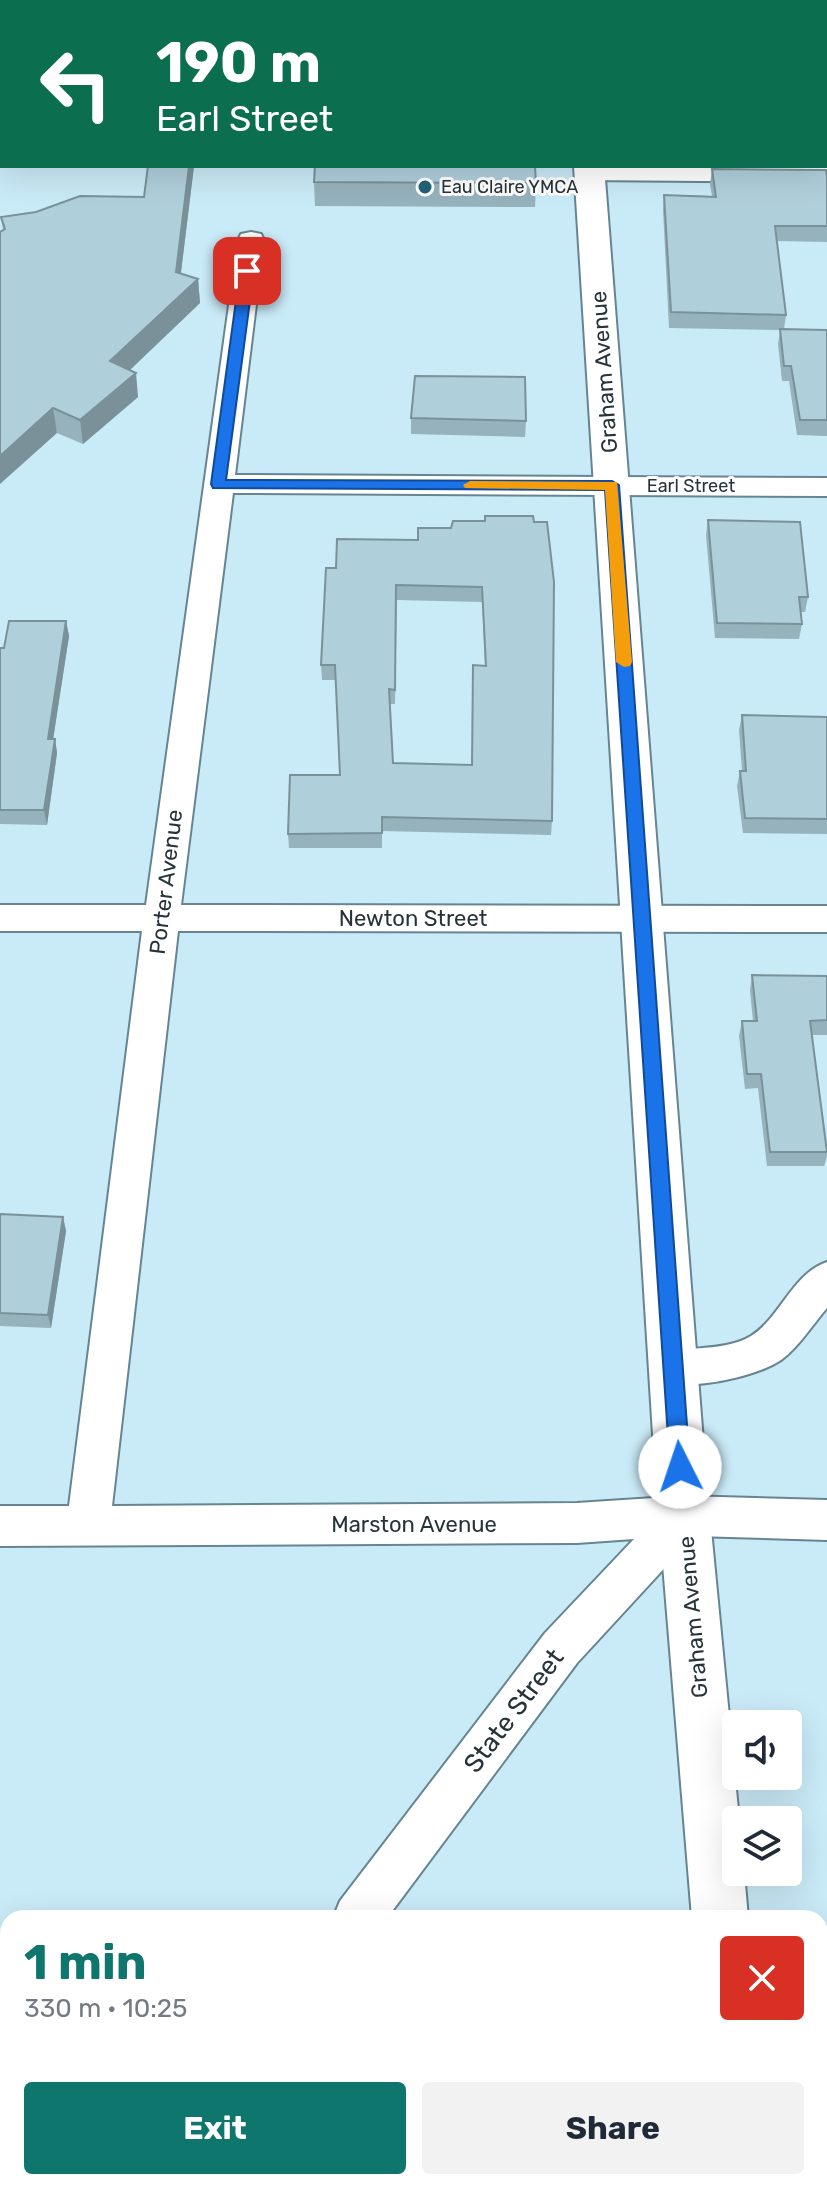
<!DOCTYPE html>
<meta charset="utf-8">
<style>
:root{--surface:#fff;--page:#f2f2f3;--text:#1f2937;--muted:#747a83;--accent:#0f766e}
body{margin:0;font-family:Rubik,sans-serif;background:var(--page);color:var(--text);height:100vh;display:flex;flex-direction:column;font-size:30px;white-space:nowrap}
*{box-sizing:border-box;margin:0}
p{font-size:26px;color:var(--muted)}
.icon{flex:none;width:44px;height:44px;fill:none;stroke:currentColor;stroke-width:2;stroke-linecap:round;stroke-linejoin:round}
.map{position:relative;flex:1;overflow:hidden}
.side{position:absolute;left:0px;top:1910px;width:828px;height:280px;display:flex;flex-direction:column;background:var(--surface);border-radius:24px 24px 0 0;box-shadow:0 8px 32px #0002}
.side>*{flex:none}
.guide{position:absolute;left:0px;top:0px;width:828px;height:168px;box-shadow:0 8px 32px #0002;background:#0b6e4f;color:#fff;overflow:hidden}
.buttons{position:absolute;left:722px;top:1710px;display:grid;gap:16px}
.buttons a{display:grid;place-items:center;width:80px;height:80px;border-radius:8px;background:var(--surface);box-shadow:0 8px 32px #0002;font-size:40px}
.pin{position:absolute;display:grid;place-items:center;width:68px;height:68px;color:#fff;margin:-34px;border-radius:16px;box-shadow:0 4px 12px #0006}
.me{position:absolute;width:88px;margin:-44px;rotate:356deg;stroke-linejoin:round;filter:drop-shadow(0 0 6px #0008)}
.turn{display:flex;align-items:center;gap:28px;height:168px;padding:0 24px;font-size:36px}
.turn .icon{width:104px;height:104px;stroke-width:2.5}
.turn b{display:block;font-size:56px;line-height:68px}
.round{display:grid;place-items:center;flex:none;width:84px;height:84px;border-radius:8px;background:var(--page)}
.overview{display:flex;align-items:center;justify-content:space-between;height:136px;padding:0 24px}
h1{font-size:48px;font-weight:700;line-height:60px;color:var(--accent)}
.cta{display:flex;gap:16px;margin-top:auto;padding:16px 24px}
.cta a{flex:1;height:92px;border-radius:8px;background:var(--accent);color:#fff;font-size:32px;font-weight:700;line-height:92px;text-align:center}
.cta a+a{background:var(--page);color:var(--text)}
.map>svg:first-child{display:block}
</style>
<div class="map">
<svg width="827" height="2190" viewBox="0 0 827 2190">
<rect width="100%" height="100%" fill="#c9eaf7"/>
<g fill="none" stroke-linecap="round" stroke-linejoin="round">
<defs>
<g id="minor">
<path d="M590,166H827V182L581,180L577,174L581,168Z"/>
<path d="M251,232L261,234L264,240L235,475L827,478V496L233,493L181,905L827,906V932L178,931L112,1506L577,1503L684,1496L827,1500V1540L694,1536L577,1663L387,1918H333L340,1901L545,1633L634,1539L577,1543L0,1546V1506H69L142,931H0V905H146L238,240L241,234Z"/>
<path d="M827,1262V1308C813,1324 798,1348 781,1360C754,1378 688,1391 658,1381L652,1368L658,1355C687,1345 725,1352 751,1336C781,1317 792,1274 827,1262Z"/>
<path d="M126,2182H182L179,2190H123Z"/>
</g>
<g id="tertiary">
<rect x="564" y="0" width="28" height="2"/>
<path d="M574,166H604L705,1467L739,1820H736V1872H744L748,1918H692L655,1467Z"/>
<path d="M713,2182H773L774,2190H714Z"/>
</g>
</defs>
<use href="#minor" stroke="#678590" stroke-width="4"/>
<use href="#tertiary" stroke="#678590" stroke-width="4"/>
<use href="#minor" fill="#fff" fill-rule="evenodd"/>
<use href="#tertiary" fill="#fff" fill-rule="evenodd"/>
</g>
<g fill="#96b2bc" fill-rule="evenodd">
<path d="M780,0H827V75L826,2H781Z"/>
<path d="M148,166H194L181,273L198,279L200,303L130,370L138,397L83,444L57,433L3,230L1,217L144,197Z"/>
<path d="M712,169L827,176V242L777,241L786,315L784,329L827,330V436L797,435L789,381H782L778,344L780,330L669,328L663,210L664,195L712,196L710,184Z"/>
<path d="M314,182L536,183L535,207L315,206Z"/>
<path d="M411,418L526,421L525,437L411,434Z"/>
<path d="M708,520L808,597L805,612H801L802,624L799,639L715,638L706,535Z"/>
<path d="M484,521L552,821L551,835L382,831V848H289L288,834L340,775L336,680H322L321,665L336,568L418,540ZM397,600L482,602L485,666L472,765L393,763L390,704H395Z"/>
<path d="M66,621L69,636L53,739H55L57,753L47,825L0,824V648H4Z"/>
<path d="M742,715L827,717V834L743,833L737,786L740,771H742L739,730Z"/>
<path d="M752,975L827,976V1035H812L827,1145V1156L824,1166H767L758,1088L745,1089L739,1036L742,1021H753L750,990Z"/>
<path d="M0,1214L63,1217L66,1231L51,1328L0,1326Z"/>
</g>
<g fill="#7a9199">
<path d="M189,166H194L178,296L176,272Z"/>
<path d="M198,279L200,303L113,386L110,361Z"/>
<path d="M136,373L138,397L83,444L80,420Z"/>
<path d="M53,408L57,433L0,484V456Z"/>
<path d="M66,621L69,636L51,753L48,739Z"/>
<path d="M55,739L57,753L47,825L44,810Z"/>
<path d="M63,1217L66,1231L51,1328L48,1315Z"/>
</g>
<g fill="#afcfdb" stroke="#7a9199" stroke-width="2" fill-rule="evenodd">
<path d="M244,0H511V2H243Z"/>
<path d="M787,0H827V51L826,2H787Z"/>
<path d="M148,166H189L176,272L198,279L110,361L136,373L80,420L53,408L0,456V232L5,229L1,217L36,212L80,196L144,197Z"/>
<path d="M315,166H535L536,183L314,182Z"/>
<path d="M712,169L826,170L827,176V226H775L786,315L671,312L664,195L716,197Z"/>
<path d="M780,329L827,330V420H800L791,366H784Z"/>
<path d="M415,376L525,377L526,421L411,418Z"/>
<path d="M485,516H533L534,522H547L554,582L552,821L382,817V833L288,834L290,775H340L335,665H321L326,568H336L337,539L418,540V528H451L453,521H485ZM396,585L482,587L486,666L473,665L472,765L393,763L389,689L395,690Z"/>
<path d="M708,520L800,522L808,597H799L802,624L717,623Z"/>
<path d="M9,621H66L48,739H55L44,810H0V648H4Z"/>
<path d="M742,715L827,717V819L745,818L740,771H746Z"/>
<path d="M752,975L827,976V1020L810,1021L827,1152H770L761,1074H747L742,1021H757Z"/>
<path d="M0,1214L63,1217L48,1315L0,1313Z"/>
<rect x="390" y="2182" width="187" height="8"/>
</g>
<path fill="#1a73e8" stroke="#114b97" stroke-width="2" d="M247,267L254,271L226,480L612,481L619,485L690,1467L687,1473L680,1476L673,1473L670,1467L605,490L213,488L211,484L240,271Z"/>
<path fill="#f59e0b" d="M470,481L617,482L632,662L630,666L624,667L616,662L605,490L465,488L463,485Z"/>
<circle fill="#226277" stroke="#fff" stroke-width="3" cx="425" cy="187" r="8"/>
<g text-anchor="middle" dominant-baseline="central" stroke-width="6" stroke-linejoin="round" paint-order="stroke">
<g font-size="18" fill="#263338" stroke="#fff" text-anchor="start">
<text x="441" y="187">Eau Claire YMCA</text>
</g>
<g font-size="18" fill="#263338" stroke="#fff">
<text x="691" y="486">Earl Street</text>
</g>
<g font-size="22" fill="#263338" stroke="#fff">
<text transform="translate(604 372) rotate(-94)">Graham Avenue</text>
<text transform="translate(166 882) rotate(-83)">Porter Avenue</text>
<text x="413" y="918">Newton Street</text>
<text x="414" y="1524">Marston Avenue</text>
<text transform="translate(693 1617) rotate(-95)">Graham Avenue</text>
</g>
<g font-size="26" fill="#263338" stroke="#fff">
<text transform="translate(514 1711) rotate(-53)">State Street</text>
</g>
</g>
</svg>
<div class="buttons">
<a><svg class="icon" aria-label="sound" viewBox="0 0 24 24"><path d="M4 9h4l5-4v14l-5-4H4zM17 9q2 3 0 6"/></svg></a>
<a><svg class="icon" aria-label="layers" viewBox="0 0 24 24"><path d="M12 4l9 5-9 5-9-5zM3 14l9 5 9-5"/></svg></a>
</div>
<div class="pin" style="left:247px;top:271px;background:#d93025"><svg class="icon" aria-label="arrive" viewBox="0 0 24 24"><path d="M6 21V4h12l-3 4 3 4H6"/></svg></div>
<svg class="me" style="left:680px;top:1467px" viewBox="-20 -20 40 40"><circle r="19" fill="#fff"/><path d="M0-13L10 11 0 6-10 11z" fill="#1a73e8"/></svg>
<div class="guide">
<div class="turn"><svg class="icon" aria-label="left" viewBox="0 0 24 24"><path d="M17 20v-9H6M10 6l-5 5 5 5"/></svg><div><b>190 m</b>Earl Street</div></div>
</div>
<section class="side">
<div class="overview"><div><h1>1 min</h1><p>330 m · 10:25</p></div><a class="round" style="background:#d93025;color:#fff"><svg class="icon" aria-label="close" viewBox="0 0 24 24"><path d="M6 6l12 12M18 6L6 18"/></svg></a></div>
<div class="cta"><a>Exit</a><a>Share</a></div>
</section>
</div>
